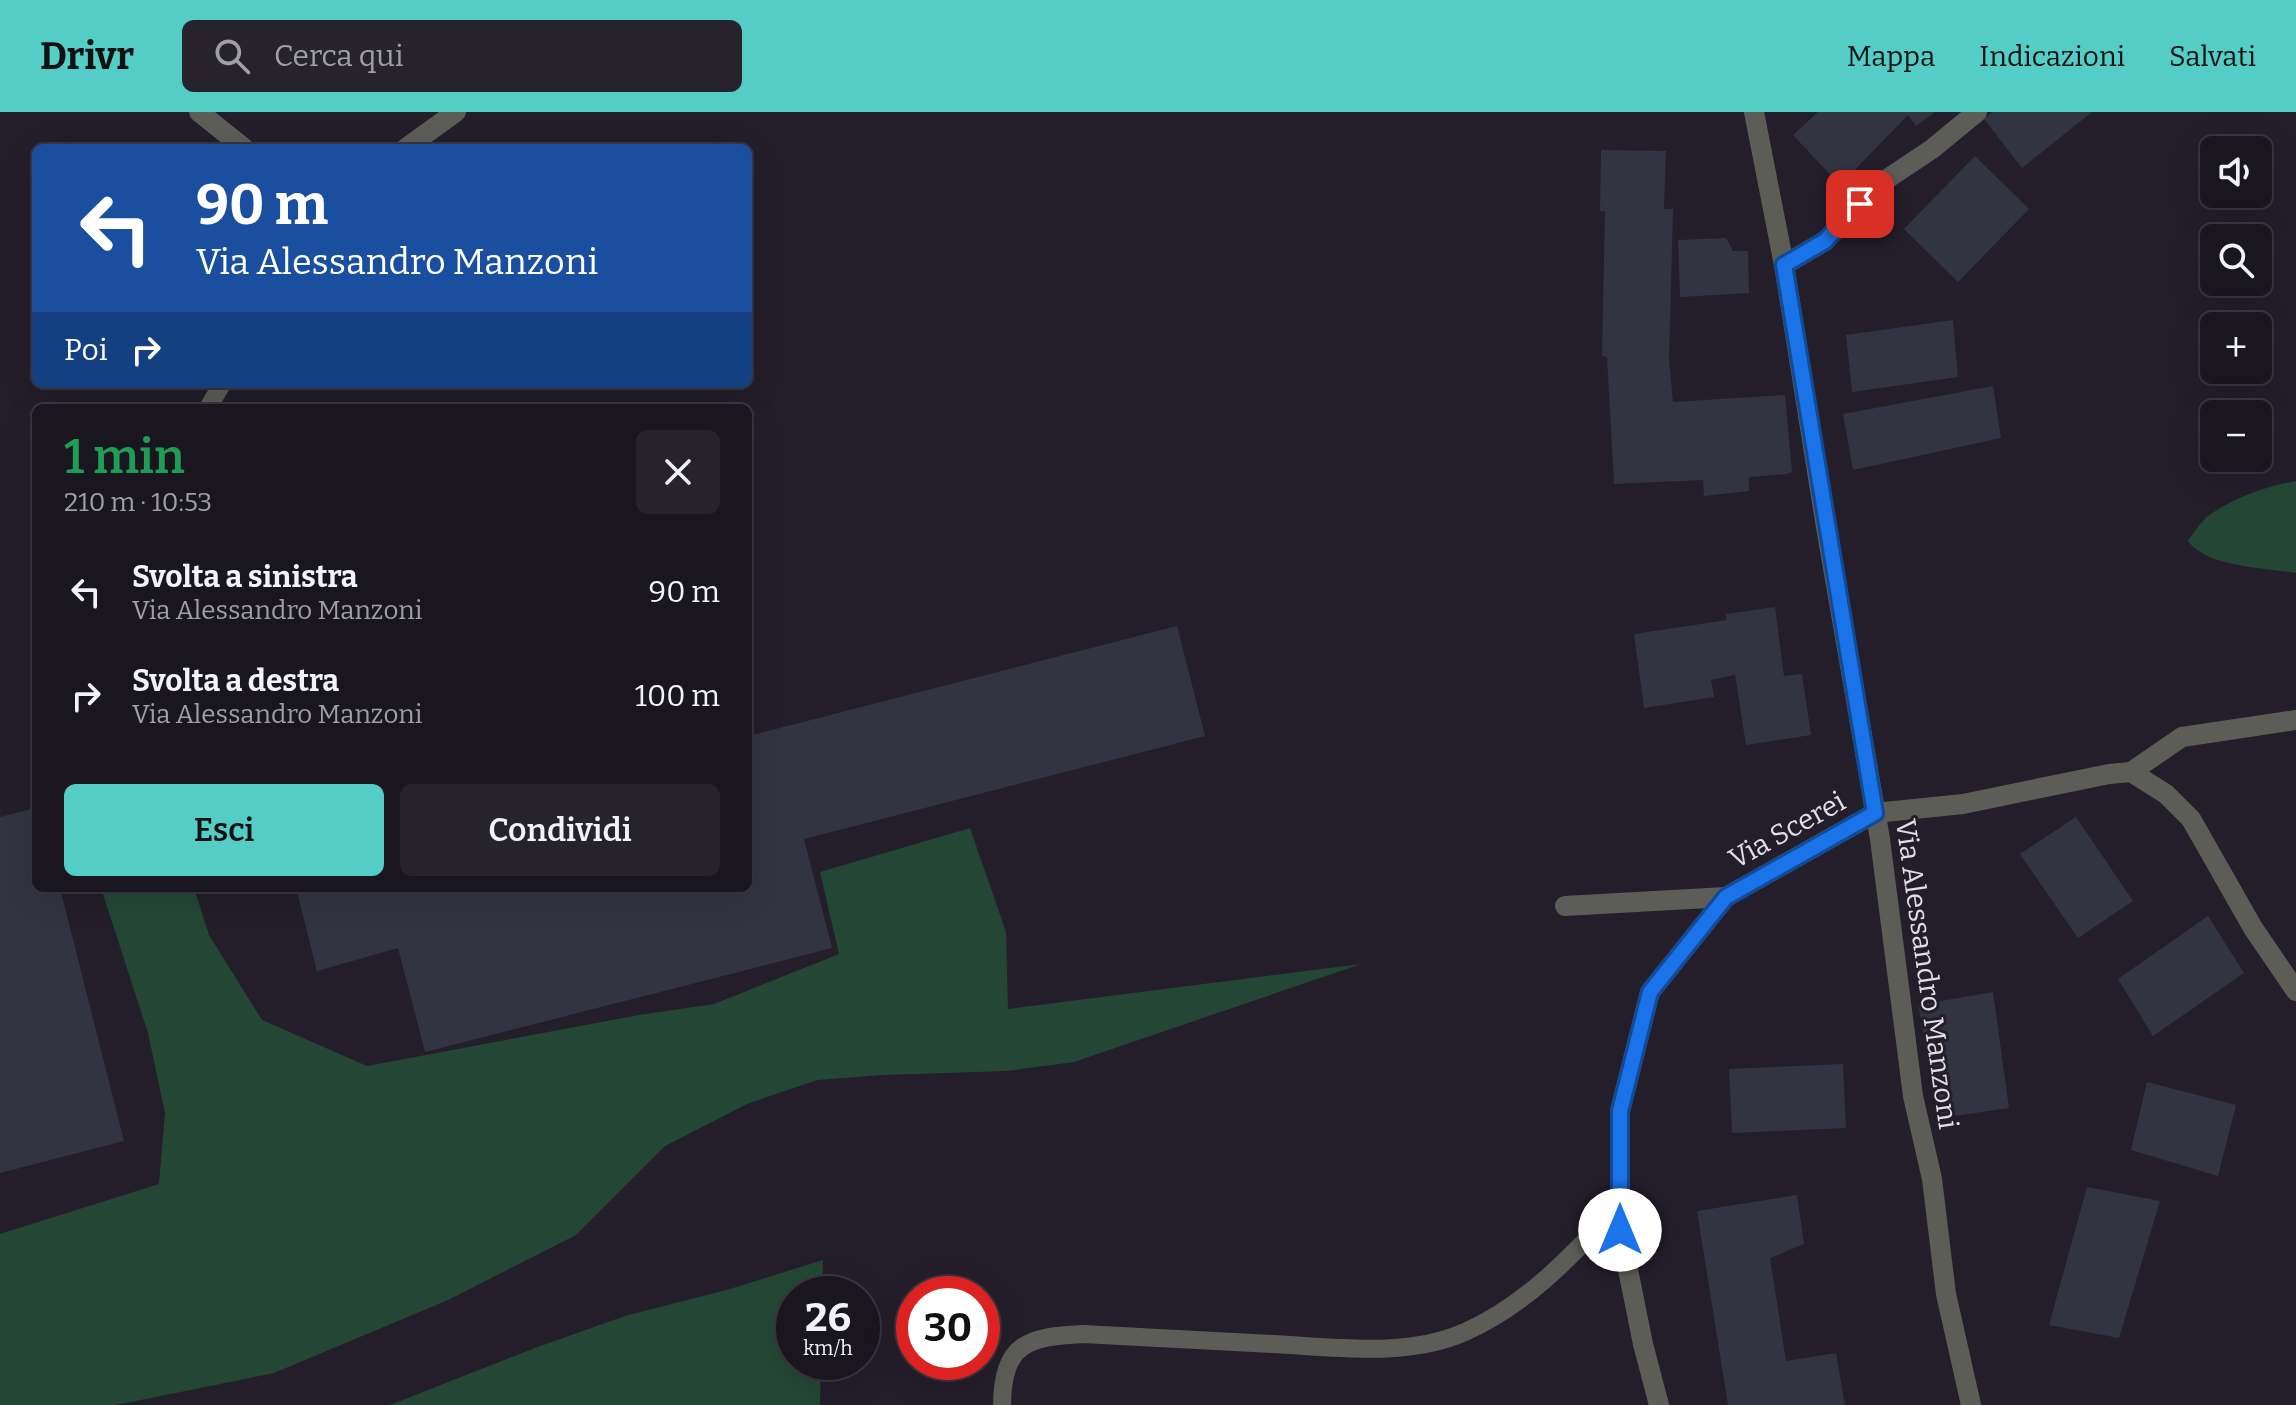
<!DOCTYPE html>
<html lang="it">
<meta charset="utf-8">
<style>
:root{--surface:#1a1620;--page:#27232d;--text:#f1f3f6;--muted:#9f9fa5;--line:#38353e;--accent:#54cdc6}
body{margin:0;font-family:Bitter,serif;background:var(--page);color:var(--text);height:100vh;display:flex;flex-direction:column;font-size:30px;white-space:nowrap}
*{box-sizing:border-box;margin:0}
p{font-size:26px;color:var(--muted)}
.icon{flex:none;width:44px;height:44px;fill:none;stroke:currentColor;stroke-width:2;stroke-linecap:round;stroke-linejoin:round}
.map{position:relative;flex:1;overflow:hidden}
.panel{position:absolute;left:32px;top:292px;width:720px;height:488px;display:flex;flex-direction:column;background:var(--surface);border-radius:12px;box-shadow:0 8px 32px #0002,0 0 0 2px var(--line)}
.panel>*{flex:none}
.top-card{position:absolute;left:32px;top:32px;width:720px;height:244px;border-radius:12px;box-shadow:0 8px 32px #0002,0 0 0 2px var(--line);background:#1a4fa0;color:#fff;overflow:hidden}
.tools{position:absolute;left:2200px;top:24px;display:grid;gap:16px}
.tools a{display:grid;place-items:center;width:72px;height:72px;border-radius:12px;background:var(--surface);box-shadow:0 8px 32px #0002,0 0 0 2px var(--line);font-size:40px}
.speed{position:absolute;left:776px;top:1164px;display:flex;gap:16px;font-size:40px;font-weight:700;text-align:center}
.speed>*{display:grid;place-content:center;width:104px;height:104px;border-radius:50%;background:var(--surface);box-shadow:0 8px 32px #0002,0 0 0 2px var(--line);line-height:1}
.speed small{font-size:20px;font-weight:400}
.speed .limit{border:12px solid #d22;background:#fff;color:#111}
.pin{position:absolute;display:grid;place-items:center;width:68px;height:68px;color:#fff;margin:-34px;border-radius:16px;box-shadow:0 4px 12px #0006}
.me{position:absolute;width:88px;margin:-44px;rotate:0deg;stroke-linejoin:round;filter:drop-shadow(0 0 6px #0008)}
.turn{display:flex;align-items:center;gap:28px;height:168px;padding:0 32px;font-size:36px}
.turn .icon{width:104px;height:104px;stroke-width:2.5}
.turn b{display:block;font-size:56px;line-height:68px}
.then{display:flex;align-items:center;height:76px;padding:0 32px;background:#0003;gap:16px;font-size:30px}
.round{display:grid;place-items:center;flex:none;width:84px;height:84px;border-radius:12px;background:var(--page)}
.headline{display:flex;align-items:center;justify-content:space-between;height:136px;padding:0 32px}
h1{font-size:48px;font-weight:600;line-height:60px;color:#1e9e55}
.button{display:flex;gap:16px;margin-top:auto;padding:16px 32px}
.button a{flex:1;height:92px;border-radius:12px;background:var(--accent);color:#111;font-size:32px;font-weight:600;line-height:92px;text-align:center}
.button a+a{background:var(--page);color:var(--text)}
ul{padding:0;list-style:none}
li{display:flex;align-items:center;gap:24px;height:104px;padding:0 32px}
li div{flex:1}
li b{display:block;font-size:30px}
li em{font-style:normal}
header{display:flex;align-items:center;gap:48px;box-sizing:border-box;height:112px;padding:0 40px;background:var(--accent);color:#111}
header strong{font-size:38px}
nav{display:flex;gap:44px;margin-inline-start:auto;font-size:28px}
.search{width:560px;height:72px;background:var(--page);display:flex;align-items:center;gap:20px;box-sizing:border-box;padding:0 28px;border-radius:12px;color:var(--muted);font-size:30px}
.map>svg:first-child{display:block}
</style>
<header>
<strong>Drivr</strong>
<div class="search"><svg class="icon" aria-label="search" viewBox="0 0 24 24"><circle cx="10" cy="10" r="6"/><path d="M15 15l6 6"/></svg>Cerca qui</div>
<nav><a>Mappa</a><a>Indicazioni</a><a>Salvati</a></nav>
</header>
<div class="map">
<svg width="2296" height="1293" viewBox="0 0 2296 1293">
<rect width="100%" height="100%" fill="#231e2a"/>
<g fill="#244735">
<path d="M2296,369V461C2266,456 2206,455 2188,429C2194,420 2200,411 2208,404C2233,386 2266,374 2296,369Z"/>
<path d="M970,716L1006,820L1008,897L1361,852L1074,950L1007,959L884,963L817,968L747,992L665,1034L576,1123L448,1188L274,1261L116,1293H0V1122L159,1072L165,1001L148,921L101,776H194L209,823L262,908L367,954L639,903L714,892L839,842L820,760Z"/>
<path d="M823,1148L822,1182H794V1250H821L820,1293H390L535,1236L625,1204L730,1177Z"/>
</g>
<g fill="#333442">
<path d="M1818,0H1935L1916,14L1908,3L1840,73L1793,23Z"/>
<path d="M1993,0H2092L2022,56L1984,7Z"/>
<path d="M1601,38L1666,39L1664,97H1673L1669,247L1673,290L1785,283L1792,360L1786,362L1749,365V379L1704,384L1703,368L1614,372L1607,245L1602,244L1605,99H1600Z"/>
<path d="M1975,44L2029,97L1958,170L1904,117Z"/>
<path d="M1726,126L1733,139H1748L1749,181L1680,185L1678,128Z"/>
<path d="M1953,208L1958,265L1852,280L1846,223Z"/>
<path d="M1993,274L2001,326L1853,358L1843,302Z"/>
<path d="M1775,495L1784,564L1802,562L1811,623L1746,633L1735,563L1711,568L1714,585L1644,596L1634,522L1727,508L1726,502Z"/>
<path d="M1177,514L1205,624L804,727L832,836L425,940L398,836L317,859L296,776H748V624Z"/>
<path d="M36,696V776H60L124,1029L0,1061V705Z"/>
<path d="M2076,705L2133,789L2078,826L2020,742Z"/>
<path d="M2208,804L2244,861L2153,924L2118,867Z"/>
<path d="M1993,880L2009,996L1941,1006L1918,893Z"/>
<path d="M1843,952L1846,1016L1732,1021L1729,957Z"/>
<path d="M2147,970L2236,993L2218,1064L2131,1038Z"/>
<path d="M2087,1075L2160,1089L2119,1226L2049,1213Z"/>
<path d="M1797,1083L1804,1132L1770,1146L1786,1249L1836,1241L1845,1293H1728L1697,1099Z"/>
</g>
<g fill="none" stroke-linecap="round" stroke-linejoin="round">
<g stroke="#5c5d56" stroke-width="18">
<path d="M208,296L222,272"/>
<path d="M1002,1293C1003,1231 1027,1225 1083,1222C1146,1225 1209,1229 1272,1232C1335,1235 1406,1246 1465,1220C1527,1193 1574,1141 1620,1093"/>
</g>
<g stroke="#5c5d56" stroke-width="20">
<path d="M199,0L244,36"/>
<path d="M406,36L456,0"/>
<path d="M1784,153L1825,129L1878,73L1932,37L1977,0"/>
<path d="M2131,660L2182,625L2296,608"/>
<path d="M1565,794L1726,785"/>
<path d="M1659,1293L1643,1232L1620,1118V999L1650,880L1726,785L1875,701L1963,692L2109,662L2131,660L2166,682L2191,707L2253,816L2296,879"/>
</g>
<path stroke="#5c5d56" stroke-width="20" d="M1754,0L1784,153L1826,415L1880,727L1913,984L1932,1067L1946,1182L1971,1293"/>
</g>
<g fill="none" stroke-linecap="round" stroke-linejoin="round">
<defs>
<path id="route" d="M1620,1118V999L1650,880L1726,785L1875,701L1784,153L1825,129L1860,92"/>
</defs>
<use href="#route" stroke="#114b97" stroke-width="20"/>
<use href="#route" stroke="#1a73e8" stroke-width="14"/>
</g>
<g text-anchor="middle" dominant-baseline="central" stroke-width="6" stroke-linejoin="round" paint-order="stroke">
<g font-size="28" fill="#e2dee7" stroke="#231e2a">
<text transform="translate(1787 718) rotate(-29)">Via Scerei</text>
<text transform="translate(1927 862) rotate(82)">Via Alessandro Manzoni</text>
</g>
</g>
</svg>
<div class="tools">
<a><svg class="icon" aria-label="sound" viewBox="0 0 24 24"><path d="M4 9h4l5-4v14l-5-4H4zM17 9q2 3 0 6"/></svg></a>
<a><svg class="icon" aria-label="search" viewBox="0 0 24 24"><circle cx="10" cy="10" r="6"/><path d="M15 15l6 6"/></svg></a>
<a>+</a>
<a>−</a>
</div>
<div class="speed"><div>26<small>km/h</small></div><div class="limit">30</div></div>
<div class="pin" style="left:1860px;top:92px;background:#d93025"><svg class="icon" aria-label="arrive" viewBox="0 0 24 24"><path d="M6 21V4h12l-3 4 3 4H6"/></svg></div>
<svg class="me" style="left:1620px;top:1118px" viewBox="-20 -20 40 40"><circle r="19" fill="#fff"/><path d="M0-13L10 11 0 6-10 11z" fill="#1a73e8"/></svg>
<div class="top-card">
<div class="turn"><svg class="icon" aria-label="left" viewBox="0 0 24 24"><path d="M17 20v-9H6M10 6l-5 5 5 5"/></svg><div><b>90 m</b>Via Alessandro Manzoni</div></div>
<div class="then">Poi<svg class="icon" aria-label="right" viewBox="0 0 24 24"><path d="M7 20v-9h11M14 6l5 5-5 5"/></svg></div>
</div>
<section class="panel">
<div class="headline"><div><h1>1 min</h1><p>210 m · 10:53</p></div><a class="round"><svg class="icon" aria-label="close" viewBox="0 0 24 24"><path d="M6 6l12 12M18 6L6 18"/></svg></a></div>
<ul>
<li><svg class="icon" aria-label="left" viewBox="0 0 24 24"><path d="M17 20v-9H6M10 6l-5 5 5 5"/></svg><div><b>Svolta a sinistra</b><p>Via Alessandro Manzoni</p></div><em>90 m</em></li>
<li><svg class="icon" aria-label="right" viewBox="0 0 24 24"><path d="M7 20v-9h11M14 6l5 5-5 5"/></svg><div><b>Svolta a destra</b><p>Via Alessandro Manzoni</p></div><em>100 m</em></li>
</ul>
<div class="button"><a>Esci</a><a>Condividi</a></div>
</section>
</div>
